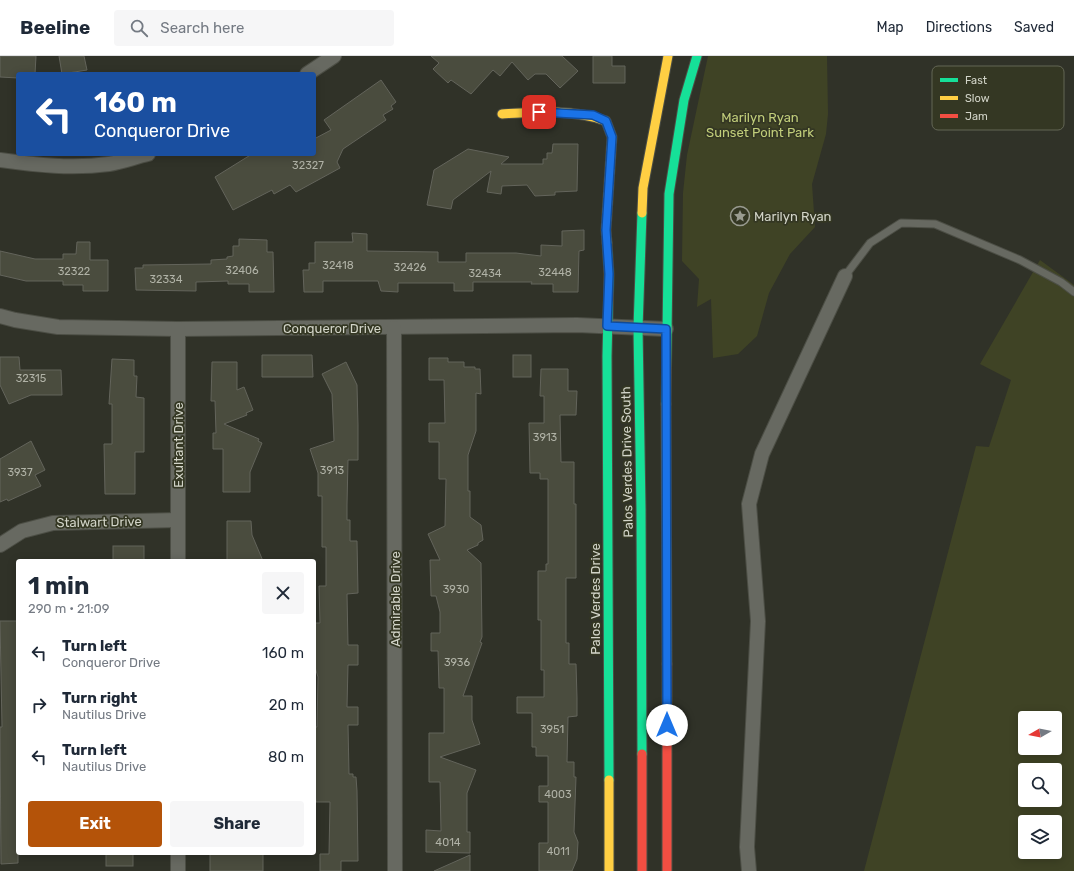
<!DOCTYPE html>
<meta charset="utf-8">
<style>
:root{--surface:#fff;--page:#f6f6f7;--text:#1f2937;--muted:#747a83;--line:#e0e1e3;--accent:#b45309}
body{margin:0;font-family:Rubik,sans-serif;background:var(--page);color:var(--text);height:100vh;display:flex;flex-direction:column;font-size:15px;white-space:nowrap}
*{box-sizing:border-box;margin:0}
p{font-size:13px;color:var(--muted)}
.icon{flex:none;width:22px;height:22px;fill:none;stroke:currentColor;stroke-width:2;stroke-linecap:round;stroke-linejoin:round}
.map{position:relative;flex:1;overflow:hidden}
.panel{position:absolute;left:16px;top:503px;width:300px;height:296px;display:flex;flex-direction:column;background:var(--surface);border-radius:4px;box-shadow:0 2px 10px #0003}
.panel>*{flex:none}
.guide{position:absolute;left:16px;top:16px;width:300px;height:84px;border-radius:4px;box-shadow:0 2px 10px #0003;background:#1a4fa0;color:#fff;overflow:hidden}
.needle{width:26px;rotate:261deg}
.buttons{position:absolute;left:1018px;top:655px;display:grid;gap:8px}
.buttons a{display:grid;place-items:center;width:44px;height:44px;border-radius:4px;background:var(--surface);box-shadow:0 2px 10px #0003;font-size:20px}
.pin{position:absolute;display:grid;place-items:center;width:34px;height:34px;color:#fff;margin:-17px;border-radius:8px;box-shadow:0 2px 6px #0006}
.me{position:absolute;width:44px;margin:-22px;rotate:0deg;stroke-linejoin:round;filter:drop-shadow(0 0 3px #0008)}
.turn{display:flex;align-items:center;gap:14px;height:84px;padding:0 12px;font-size:18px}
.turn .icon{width:52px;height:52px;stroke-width:2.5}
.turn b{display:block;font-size:28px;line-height:34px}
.round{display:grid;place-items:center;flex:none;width:42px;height:42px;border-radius:4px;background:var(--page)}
.summary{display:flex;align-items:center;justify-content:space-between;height:68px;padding:0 12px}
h1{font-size:24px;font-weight:700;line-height:30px}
.cta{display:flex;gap:8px;margin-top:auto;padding:8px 12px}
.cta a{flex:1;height:46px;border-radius:4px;background:var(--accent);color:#fff;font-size:16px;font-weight:700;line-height:46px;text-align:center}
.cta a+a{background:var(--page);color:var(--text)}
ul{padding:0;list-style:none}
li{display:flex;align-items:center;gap:12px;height:52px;padding:0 12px}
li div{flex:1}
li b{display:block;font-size:15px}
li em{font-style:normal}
header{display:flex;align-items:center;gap:24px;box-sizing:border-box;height:56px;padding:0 20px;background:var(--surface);border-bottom:1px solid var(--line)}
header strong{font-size:19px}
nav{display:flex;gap:22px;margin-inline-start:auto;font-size:14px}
.search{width:280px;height:36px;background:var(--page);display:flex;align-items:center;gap:10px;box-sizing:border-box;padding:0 14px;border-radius:4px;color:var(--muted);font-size:15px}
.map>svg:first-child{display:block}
</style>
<header>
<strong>Beeline</strong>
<div class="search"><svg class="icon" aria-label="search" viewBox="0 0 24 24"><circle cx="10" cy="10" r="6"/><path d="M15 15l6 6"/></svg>Search here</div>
<nav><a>Map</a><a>Directions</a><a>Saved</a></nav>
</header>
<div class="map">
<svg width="1074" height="815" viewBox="0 0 1074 815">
<rect width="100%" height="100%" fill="#303228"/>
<g fill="#3f4325" fill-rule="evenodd">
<path d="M708,0H827L828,58L826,78L812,128L815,171L790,198L769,237L757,280L738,298L713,302L711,243L697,251L699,223L682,205L683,137L687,99Z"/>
<path d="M1040,204L1074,229V815H864L976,390L989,391L1011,324L980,308ZM1025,662H1055V692H1025ZM1025,714H1055V744H1025ZM1025,766H1055V796H1025Z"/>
</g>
<g fill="#4a4c3e" stroke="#63645b">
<path d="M0,0H36L35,18H18V22L0,21Z"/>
<path d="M59,0H84L87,14L62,18Z"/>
<path d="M431,0H562L578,15L560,32L546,18H535L528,24L512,6L500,20L493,14L471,38L451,24L448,27L433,13L439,7Z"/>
<path d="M593,0H612V10H625V27H593Z"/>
<path d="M381,24L396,46L391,50L393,53L383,59L386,64L343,93L337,106L340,112L296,136L290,129L274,138L272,134L233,154L215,121L252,98H314V83L331,74L324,64Z"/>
<path d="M553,88H578L577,135L555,136V139L535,140L527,129L502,130L501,138L487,136L491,115L453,144L451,153L427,149L434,114L468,93L509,101L501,108H543V103H547V97H552Z"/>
<path d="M584,174V194L579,195L578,236H553V228H531L532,226H473V235H454V227H398V236L381,235L378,225H323V236H304L303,214H309V207H315V186H353L352,177L367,178V195L438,196V206H466V197H516L541,200V189L562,190V175Z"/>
<path d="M239,183L267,184V196H273L274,236H249V228H228V225L196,226V235L136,234L135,212H143V209L211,208V204L227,203V201L233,200V190H239Z"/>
<path d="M77,186H90V204H108V235H83V229H63V225H26L0,219V195L35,203H63V198H76Z"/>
<path d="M262,299H312L313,321H262Z"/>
<rect x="513" y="299" width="18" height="22"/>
<path d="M0,301H19L20,314H61L62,339H31L9,348L0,329Z"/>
<path d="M429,302H448V306H464V311H475V313H480L481,338L476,337V375L468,399V435H470V461L481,469L483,484L478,487V489L467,494L481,507L482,581L480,586L482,587L463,640H472V664L480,688L440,701L476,714L467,737V776H470V797L426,796V774L441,775L440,726H429V677H444V632H439L438,595H431V577H440V556L436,540H431L430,504H440L428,478L445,470L446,423H439V386H429V367H445L444,324H429Z"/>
<path d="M112,303L134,304V320H137L136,341L144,342V396H135V438H105L104,388H112V348H109Z"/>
<path d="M212,306H237V334L244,331L253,354L246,357L247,359L224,368L259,383L258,385L262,387L250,416V436H223V393H213V377H216L215,345H211Z"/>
<path d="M346,306L357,329L358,369V404H348L347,449V464H350V485H357L358,537L347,538L348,589H358V609H348L347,651H358V669H348L349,718H353V721H356L357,735L358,805H341V815H320V798H329L330,746H316L315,738L314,671H317L318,621L314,608V567H320L319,530H326V491H322V440H318V417L310,393L334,385L332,338L322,318Z"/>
<path d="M541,313H568V335H577L576,359H560L561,406H574V448H576V522H566V587H569V608H576L577,642V660L568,661L567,706H574V721H576L574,776L578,786L577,803L572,815H539V787H548V746H539V730H548V700H536V691H532V657H517V641H544V614H541V564H538V515H546V508H548V423H540V417H530L529,367H544V340H540Z"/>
<path d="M31,385L45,414L35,419L41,430L8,445L7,443L0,446V403Z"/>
<path d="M227,465H251L252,479L263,505H227Z"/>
<rect x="113" y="490" width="31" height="15"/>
<path d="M0,565H18V807L1,808L0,671H2Z"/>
<rect x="106" y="797" width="27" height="13"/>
<rect x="210" y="797" width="53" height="18"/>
<path d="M470,799V815H434Z"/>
</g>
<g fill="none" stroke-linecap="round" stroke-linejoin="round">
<defs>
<path id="lane" d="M845,220L870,187L901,167L935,168L1020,204L1061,226L1074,236"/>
<g id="street">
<path d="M307,18L334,0"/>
<path d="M0,104C36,109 72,113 109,108C122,106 135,101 148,98"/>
<path d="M0,260L15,264L58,271L178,273L577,269L666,273"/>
<path d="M394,272L395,815"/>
<path d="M0,489L22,475L53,467L178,464"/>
<path d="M178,505V273"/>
<path d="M178,815V797"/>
<path d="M749,815L747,791L758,565L749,448L762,398L845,220"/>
</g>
<g id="fast">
<path d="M607,187L609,218L607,300L609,724"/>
<path d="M666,348L669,138L684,44L697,0"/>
<path d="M642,698L641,453L638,272L642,157"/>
</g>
<g id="slow">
<path d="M502,58C537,56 572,53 606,65L612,81L606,174L607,187"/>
<path d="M642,157L643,132L668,0"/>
<path d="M666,348L667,608"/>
<path d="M609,724V815"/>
</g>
<g id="jam">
<path d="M667,608V815"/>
<path d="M642,698V815"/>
</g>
</defs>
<use href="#lane" stroke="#4c4e45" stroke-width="9"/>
<use href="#street" stroke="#4c4e45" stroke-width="16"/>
<use href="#fast" stroke="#4c4e45" stroke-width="11"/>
<use href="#slow" stroke="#4c4e45" stroke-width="11"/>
<use href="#jam" stroke="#4c4e45" stroke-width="11"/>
<use href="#lane" stroke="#676961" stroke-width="7"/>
<use href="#street" stroke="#676961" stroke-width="14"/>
<use href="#fast" stroke="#16e098" stroke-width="9"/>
<use href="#slow" stroke="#ffcf43" stroke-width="9"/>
<use href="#jam" stroke="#f24e42" stroke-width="9"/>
</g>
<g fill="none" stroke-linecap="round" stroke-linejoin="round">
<defs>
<path id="route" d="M539,56L593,59L606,65L612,81L606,174L609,218L607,270L666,273L667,669"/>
</defs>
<use href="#route" stroke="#114b97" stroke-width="10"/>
<use href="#route" stroke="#1a73e8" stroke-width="7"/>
</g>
<defs>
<symbol id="sight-ring" viewBox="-11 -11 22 22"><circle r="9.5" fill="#343723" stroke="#999b90" stroke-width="1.5"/><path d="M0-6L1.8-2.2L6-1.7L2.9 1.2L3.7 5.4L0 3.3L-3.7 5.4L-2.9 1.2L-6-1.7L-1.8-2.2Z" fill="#999b90"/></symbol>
</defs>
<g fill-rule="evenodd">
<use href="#sight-ring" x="729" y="149" width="22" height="22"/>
</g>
<g text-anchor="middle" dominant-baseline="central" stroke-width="3.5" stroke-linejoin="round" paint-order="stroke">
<g font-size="11" fill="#b0b2a6">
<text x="308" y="109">32327</text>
<text x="338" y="209">32418</text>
<text x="410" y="211">32426</text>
<text x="242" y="214">32406</text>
<text x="74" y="215">32322</text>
<text x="555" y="216">32448</text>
<text x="485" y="217">32434</text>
<text x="166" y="223">32334</text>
<text x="31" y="322">32315</text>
<text x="545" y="381">3913</text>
<text x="332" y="414">3913</text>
<text x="20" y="416">3937</text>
<text x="456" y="533">3930</text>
<text x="457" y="606">3936</text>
<text x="552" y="673">3951</text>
<text x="558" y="738">4003</text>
<text x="448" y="786">4014</text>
<text x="558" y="795">4011</text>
</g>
<g font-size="13" fill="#c1cd7a" stroke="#343723">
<text x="760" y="61">Marilyn Ryan<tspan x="760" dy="15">Sunset Point Park</tspan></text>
</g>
<g font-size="13" fill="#d2d4c8" stroke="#343723" text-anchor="start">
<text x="754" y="160">Marilyn Ryan</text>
</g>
<g font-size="13" fill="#d2d4c8" stroke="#343723">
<text x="332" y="272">Conqueror Drive</text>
<text transform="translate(178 389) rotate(-90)">Exultant Drive</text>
<text transform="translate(627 406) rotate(-91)">Palos Verdes Drive South</text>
<text transform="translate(99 466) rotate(-1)">Stalwart Drive</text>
<text transform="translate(395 543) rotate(-90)">Admirable Drive</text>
<text transform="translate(595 543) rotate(-90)">Palos Verdes Drive</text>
</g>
</g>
<rect x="932" y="10" width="132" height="64" rx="6" fill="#343723" stroke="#636655" stroke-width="1"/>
<rect x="940" y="22" width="18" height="4" fill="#16e098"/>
<rect x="940" y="40" width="18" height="4" fill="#ffcf43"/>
<rect x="940" y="58" width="18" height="4" fill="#f24e42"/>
<g font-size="11" fill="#d2d4c8">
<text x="965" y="28">Fast</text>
<text x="965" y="46">Slow</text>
<text x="965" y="64">Jam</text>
</g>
</svg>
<div class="buttons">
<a><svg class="needle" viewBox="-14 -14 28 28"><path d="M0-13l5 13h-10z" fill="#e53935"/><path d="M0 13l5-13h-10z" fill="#747a83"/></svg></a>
<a><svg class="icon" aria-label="search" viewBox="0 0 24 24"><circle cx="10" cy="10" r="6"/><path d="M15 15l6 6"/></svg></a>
<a><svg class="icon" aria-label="layers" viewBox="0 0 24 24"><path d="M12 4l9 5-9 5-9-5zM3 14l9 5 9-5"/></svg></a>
</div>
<div class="pin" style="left:539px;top:56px;background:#d93025"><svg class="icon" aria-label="arrive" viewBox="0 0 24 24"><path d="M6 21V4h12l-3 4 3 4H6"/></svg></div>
<svg class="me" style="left:667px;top:669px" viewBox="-20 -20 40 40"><circle r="19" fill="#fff"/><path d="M0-13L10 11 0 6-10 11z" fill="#1a73e8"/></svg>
<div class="guide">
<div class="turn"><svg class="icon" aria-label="left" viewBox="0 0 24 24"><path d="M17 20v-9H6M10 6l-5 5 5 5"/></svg><div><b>160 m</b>Conqueror Drive</div></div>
</div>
<section class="panel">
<div class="summary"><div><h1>1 min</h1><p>290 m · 21:09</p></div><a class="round"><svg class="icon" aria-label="close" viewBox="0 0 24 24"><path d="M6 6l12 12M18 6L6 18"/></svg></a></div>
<ul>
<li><svg class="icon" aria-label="left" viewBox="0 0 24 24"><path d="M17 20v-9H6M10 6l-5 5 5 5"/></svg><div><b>Turn left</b><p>Conqueror Drive</p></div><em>160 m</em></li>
<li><svg class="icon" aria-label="right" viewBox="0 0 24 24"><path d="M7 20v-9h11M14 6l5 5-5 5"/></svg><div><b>Turn right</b><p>Nautilus Drive</p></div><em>20 m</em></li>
<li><svg class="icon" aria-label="left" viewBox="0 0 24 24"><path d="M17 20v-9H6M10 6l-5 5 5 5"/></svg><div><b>Turn left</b><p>Nautilus Drive</p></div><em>80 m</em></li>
</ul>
<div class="cta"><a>Exit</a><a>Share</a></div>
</section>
</div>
